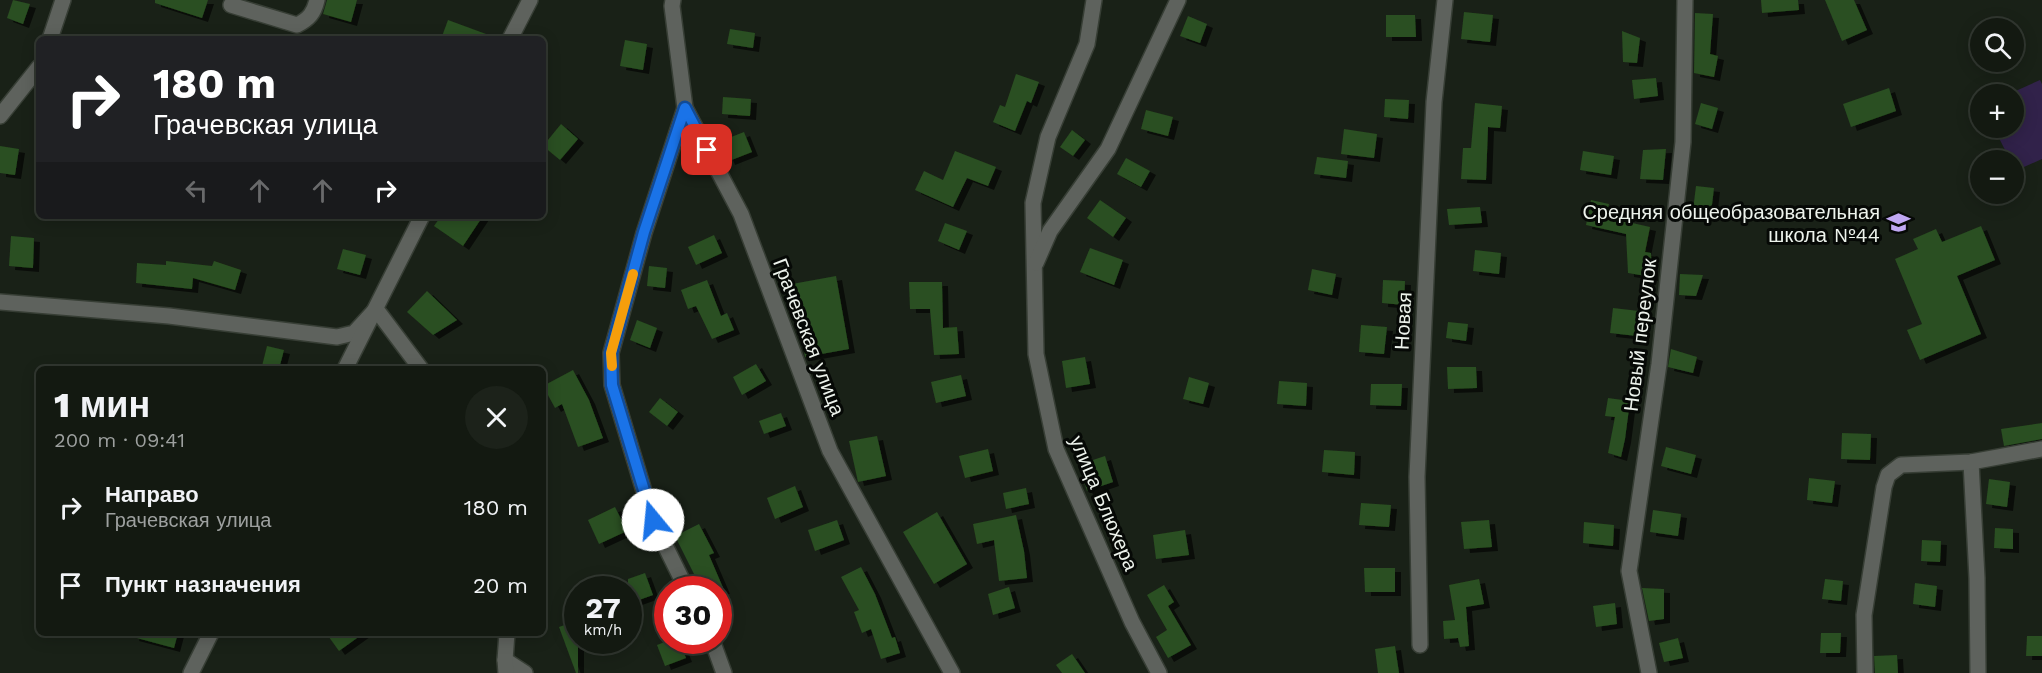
<!DOCTYPE html>
<html lang="ru">
<meta charset="utf-8">
<style>
:root{--surface:#131911;--page:#1c221a;--text:#f1f3f6;--muted:#9da09f;--line:#323831}
body{margin:0;font-family:"Work Sans",sans-serif;background:var(--page);color:var(--text);height:100vh;display:flex;flex-direction:column;font-size:22px;white-space:nowrap}
*{box-sizing:border-box;margin:0}
p{font-size:20px;color:var(--muted)}
.icon{flex:none;width:33px;height:33px;fill:none;stroke:currentColor;stroke-width:2;stroke-linecap:round;stroke-linejoin:round}
.map{position:relative;flex:1;overflow:hidden}
.drawer{position:absolute;left:36px;top:366px;width:510px;height:270px;display:flex;flex-direction:column;background:var(--surface);border-radius:9px;box-shadow:0 3px 15px #0003,0 0 0 2px var(--line)}
.drawer>*{flex:none}
.banner{position:absolute;left:36px;top:36px;width:510px;height:183px;border-radius:9px;box-shadow:0 3px 15px #0003,0 0 0 2px var(--line);background:#202124;color:#fff;overflow:hidden}
.tools{position:absolute;left:1970px;top:18px;display:grid;gap:12px}
.tools a{display:grid;place-items:center;width:54px;height:54px;border-radius:50%;background:var(--surface);box-shadow:0 3px 15px #0003,0 0 0 2px var(--line);font-size:30px}
.speed{position:absolute;left:564px;top:576px;display:flex;gap:12px;font-size:30px;font-weight:700;text-align:center}
.speed>*{display:grid;place-content:center;width:78px;height:78px;border-radius:50%;background:var(--surface);box-shadow:0 3px 15px #0003,0 0 0 2px var(--line);line-height:1}
.speed small{font-size:15px;font-weight:400}
.speed .limit{border:9px solid #d22;background:#fff;color:#111}
.pin{position:absolute;display:grid;place-items:center;width:51px;height:51px;color:#fff;margin:-26px;border-radius:12px;box-shadow:0 3px 9px #0006}
.me{position:absolute;width:66px;margin:-33px;rotate:343deg;stroke-linejoin:round;filter:drop-shadow(0 0 4px #0008)}
.turn{display:flex;align-items:center;gap:21px;height:126px;padding:0 18px;font-size:27px}
.turn .icon{width:78px;height:78px;stroke-width:2.5}
.turn b{display:block;font-size:42px;line-height:51px}
.lanes{display:flex;align-items:center;height:57px;padding:0 18px;background:#0003;justify-content:center;gap:30px;direction:ltr}
.lanes .off{opacity:.35}
.round{display:grid;place-items:center;flex:none;width:63px;height:63px;border-radius:32px;background:var(--page)}
.overview{display:flex;align-items:center;justify-content:space-between;height:102px;padding:0 18px}
h1{font-size:36px;font-weight:800;line-height:45px}
ul{padding:0;list-style:none}
li{display:flex;align-items:center;gap:18px;height:78px;padding:0 18px}
li div{flex:1}
li b{display:block;font-size:22px}
li em{font-style:normal}
.map>svg:first-child{display:block}
</style>
<div class="map">
<svg width="2042" height="673" viewBox="0 0 2042 673">
<defs>
<filter id="shadow"><feDropShadow dx="6" dy="4" stdDeviation="0" flood-color="#0009"/></filter>
</defs>
<rect width="100%" height="100%" fill="#192117"/>
<path fill="#31224a" d="M2040,80L2042,84V159L2015,171L2013,160H2010L1994,128H2013V94H2009Z"/>
<g fill="#294f20" filter="url(#shadow)">
<path d="M13,0L30,4L23,24L7,18Z"/>
<path d="M155,0H208L202,18L155,3Z"/>
<path d="M327,0H357L351,22L323,14Z"/>
<path d="M1761,0H1798L1799,10L1762,13Z"/>
<path d="M1825,0H1854L1867,30L1842,41Z"/>
<path d="M1464,12L1493,15L1490,42L1461,39Z"/>
<path d="M1695,13L1713,14L1710,54L1718,56L1714,77L1694,73Z"/>
<path d="M1386,15H1415L1416,37H1386Z"/>
<path d="M1188,16L1207,24L1200,43L1180,36Z"/>
<path d="M448,20L497,38L496,39H441Z"/>
<path d="M730,29L755,33L753,48L727,44Z"/>
<path d="M1622,31L1640,38L1637,63L1623,62Z"/>
<path d="M625,40L647,44L643,70L620,66Z"/>
<path d="M1016,74L1039,82L1031,103L1027,101L1015,131L993,122L1000,105L1005,107Z"/>
<path d="M1656,78L1658,96L1634,99L1632,80Z"/>
<path d="M1889,88L1896,111L1851,127L1843,104Z"/>
<path d="M723,97L751,99L750,116L722,114Z"/>
<path d="M1385,99L1409,100L1408,119L1384,117Z"/>
<path d="M1475,103L1502,106L1500,128L1488,127L1486,180L1461,179L1463,148H1471Z"/>
<path d="M1701,103L1718,108L1712,129L1695,124Z"/>
<path d="M1146,110L1173,117L1168,136L1141,129Z"/>
<path d="M561,124L578,139L560,160L543,146Z"/>
<path d="M1344,129L1377,134L1374,158L1341,154Z"/>
<path d="M1072,130L1085,140L1073,156L1060,147Z"/>
<path d="M744,132L752,152L729,161L721,141Z"/>
<path d="M0,146L19,149L15,175L0,173Z"/>
<path d="M1666,149L1663,180L1640,179L1643,150Z"/>
<path d="M955,151L996,167L988,186L967,178L953,207L915,190L924,171L943,180Z"/>
<path d="M1583,151L1614,156L1611,175L1580,170Z"/>
<path d="M1317,157L1348,161L1346,178L1314,174Z"/>
<path d="M1126,158L1150,171L1141,187L1117,174Z"/>
<path d="M1696,186L1714,188L1711,213L1693,210Z"/>
<path d="M1100,200L1126,218L1113,237L1087,218Z"/>
<path d="M1591,200L1609,204L1606,217L1650,227L1645,252L1651,253L1652,277L1628,273L1626,234L1586,225Z"/>
<path d="M1480,207L1482,223L1449,225L1447,209Z"/>
<path d="M441,216H483L463,246L434,226Z"/>
<path d="M945,223L967,231L959,250L938,241Z"/>
<path d="M1981,226L1995,260L1957,276L1981,334L1920,360L1907,330L1922,324L1895,259L1918,249L1913,239L1936,229L1942,242Z"/>
<path d="M714,235L722,253L696,265L688,247Z"/>
<path d="M11,236L34,238L33,268L9,266Z"/>
<path d="M1090,248L1123,260L1114,285L1080,272Z"/>
<path d="M343,249L366,255L360,275L337,269Z"/>
<path d="M1475,250L1501,253L1499,274L1473,271Z"/>
<path d="M166,261L212,266L214,261L241,270L235,290L193,278L192,289L136,283L137,263L166,265Z"/>
<path d="M649,266L667,268L665,288L647,286Z"/>
<path d="M1312,269L1336,274L1332,295L1308,290Z"/>
<path d="M1680,274L1703,275L1696,296L1679,295Z"/>
<path d="M836,276L849,349L805,357L792,284Z"/>
<path d="M707,280L721,316L727,313L734,330L712,339L696,306L688,309L681,290Z"/>
<path d="M1383,280L1405,281L1404,305L1382,303Z"/>
<path d="M909,282H942L943,328L957,327L959,354L934,355L930,309H910Z"/>
<path d="M427,291L457,320L433,335L407,312Z"/>
<path d="M1613,308L1639,311L1637,336L1610,333Z"/>
<path d="M637,320L657,328L650,348L630,340Z"/>
<path d="M1448,322L1468,324L1466,341L1446,338Z"/>
<path d="M1361,325L1387,327L1384,354L1359,352Z"/>
<path d="M267,346L284,350L279,369L262,366Z"/>
<path d="M1671,349L1697,357L1693,373L1668,367Z"/>
<path d="M1085,357L1090,384L1066,388L1062,361Z"/>
<path d="M756,364L766,381L742,395L733,377Z"/>
<path d="M1447,367H1476L1477,388L1448,389Z"/>
<path d="M573,370L589,400L603,438L578,447L562,404L555,408L543,386Z"/>
<path d="M961,375L966,396L936,403L931,382Z"/>
<path d="M1189,377L1209,383L1203,404L1183,399Z"/>
<path d="M1279,381L1307,383L1306,406L1277,404Z"/>
<path d="M1371,384H1402L1401,406L1370,405Z"/>
<path d="M660,398L678,412L667,426L649,412Z"/>
<path d="M1608,398L1630,401L1625,439L1621,457L1608,453L1615,417L1605,416Z"/>
<path d="M781,413L786,426L764,434L759,421Z"/>
<path d="M2042,423V439L2004,446L2001,429Z"/>
<path d="M1842,433L1871,434L1870,460L1841,459Z"/>
<path d="M877,436L886,476L858,482L849,441Z"/>
<path d="M1666,447L1696,455L1691,474L1661,466Z"/>
<path d="M988,449L993,471L965,478L959,456Z"/>
<path d="M1324,450L1355,452L1354,475L1322,472Z"/>
<path d="M1105,456L1113,482L1087,491L1078,465Z"/>
<path d="M1809,478L1835,481L1832,503L1807,500Z"/>
<path d="M1989,479L2010,482L2007,507L1986,504Z"/>
<path d="M795,486L803,507L775,519L767,498Z"/>
<path d="M1026,488L1029,504L1006,509L1003,493Z"/>
<path d="M1361,503L1391,505L1389,527L1359,525Z"/>
<path d="M615,507L627,531L599,544L588,520Z"/>
<path d="M1653,510L1681,514L1678,536L1650,532Z"/>
<path d="M937,512L967,564L934,584L903,532Z"/>
<path d="M1016,515L1024,551L1027,578L999,581L994,540L977,544L973,524Z"/>
<path d="M837,520L844,540L815,551L808,530Z"/>
<path d="M1489,520L1492,547L1464,549L1461,522Z"/>
<path d="M1584,522L1614,525L1613,546L1583,543Z"/>
<path d="M699,524L714,553L709,555L724,590H702L675,536Z"/>
<path d="M1995,528L2013,529V549L1994,548Z"/>
<path d="M1185,530L1189,555L1156,559L1153,535Z"/>
<path d="M1922,540L1941,541L1940,562L1921,561Z"/>
<path d="M861,567L875,594L892,638L895,637L900,653L881,659L871,629L862,633L854,612L859,610L841,577Z"/>
<path d="M1364,568H1395V592H1365Z"/>
<path d="M645,573L653,595L628,604V579Z"/>
<path d="M1479,579L1484,604L1466,607L1469,646L1460,647L1458,638L1444,639L1443,621L1455,620L1449,585Z"/>
<path d="M1825,579L1843,581L1841,601L1822,599Z"/>
<path d="M1915,583L1937,586L1935,607L1913,604Z"/>
<path d="M1164,585L1174,602L1168,606L1191,645L1168,658L1156,637L1167,630L1147,595Z"/>
<path d="M1009,587L1015,608L993,615L988,594Z"/>
<path d="M1642,588L1664,589V619L1649,621Z"/>
<path d="M1615,603L1617,624L1596,627L1593,606Z"/>
<path d="M578,620V673H576L559,627Z"/>
<path d="M134,633H178L174,648L133,637Z"/>
<path d="M326,633H364L339,651Z"/>
<path d="M1821,633H1841L1840,653H1820Z"/>
<path d="M2027,636H2042V656H2026Z"/>
<path d="M1678,638L1683,658L1664,662L1659,643Z"/>
<path d="M670,640H679L686,658L665,666L657,645Z"/>
<path d="M1395,646L1399,673H1378L1375,649Z"/>
<path d="M1072,654L1085,673H1062L1056,665Z"/>
<path d="M1897,655L1898,673H1875L1874,656Z"/>
</g>
<g fill="none" stroke-linecap="round" stroke-linejoin="round">
<defs>
<g id="street">
<path d="M673,0L672,6L685,108L741,214L830,451L952,673"/>
<path d="M1094,0L1087,44L1048,137L1033,203L1036,354L1056,449L1132,622L1159,673"/>
<path d="M231,5L297,25C309,19 314,13 317,0"/>
<path d="M50,39L63,0"/>
<path d="M510,39L530,0"/>
<path d="M685,108L644,233L611,353L612,385L653,521L687,590"/>
<path d="M0,116L39,67"/>
<path d="M1036,263L1050,231L1108,149L1178,0"/>
<path d="M0,302L169,316L337,337L354,333L376,309L421,369"/>
<path d="M345,369L422,216"/>
<path d="M1971,462L1977,578L1978,673"/>
<path d="M712,640L724,673"/>
<path d="M1420,645L1417,477L1434,102L1445,0"/>
<path d="M505,660L525,673"/>
<path d="M191,673L211,633"/>
<path d="M506,673L505,660L507,633"/>
<path d="M1649,673L1629,571L1659,364L1683,142L1685,0"/>
<path d="M1865,673L1864,615L1884,487L1888,475L1901,465L1971,462L2042,449"/>
</g>
</defs>
<use href="#street" stroke="#373e35" stroke-width="18"/>
<use href="#street" stroke="#5e625d" stroke-width="15"/>
</g>
<g fill="none" stroke-linecap="round" stroke-linejoin="round">
<defs>
<path id="route" d="M653,520L612,385L611,353L644,232L685,108L707,150"/>
</defs>
<use href="#route" stroke="#114b97" stroke-width="15"/>
<use href="#route" stroke="#1a73e8" stroke-width="10"/>
<path stroke="#f59e0b" stroke-width="10" d="M612,366L611,353L633,274"/>
</g>
<defs>
<symbol id="school-bare" viewBox="-9 -9 18 18"><path d="M0-5L7-2L0 1L-7-2ZM-4 1L0 2.5L4 1V4Q0 6-4 4Z" fill="#c0a8f3" stroke="#060906" stroke-width="2.5" paint-order="stroke"/></symbol>
</defs>
<g fill-rule="evenodd">
<use href="#school-bare" x="1882" y="206" width="33" height="33"/>
</g>
<g text-anchor="middle" dominant-baseline="central" stroke-width="6" stroke-linejoin="round" paint-order="stroke">
<g font-size="20" fill="#edf3ec" stroke="#060906" text-anchor="end">
<text x="1880" y="212">Средняя общеобразовательная<tspan x="1880" dy="23">школа №44</tspan></text>
</g>
<g font-size="20" fill="#edf3ec" stroke="#060906">
<text transform="translate(1403 321) rotate(-87)">Новая</text>
<text transform="translate(1640 335) rotate(-83)">Новый переулок</text>
<text transform="translate(809 337) rotate(69)">Грачевская улица</text>
<text transform="translate(1104 503) rotate(67)">улица Блюхера</text>
</g>
</g>
</svg>
<div class="tools">
<a><svg class="icon" aria-label="search" viewBox="0 0 24 24"><circle cx="10" cy="10" r="6"/><path d="M15 15l6 6"/></svg></a>
<a>+</a>
<a>−</a>
</div>
<div class="speed"><div>27<small>km/h</small></div><div class="limit">30</div></div>
<div class="pin" style="left:707px;top:150px;background:#d93025"><svg class="icon" aria-label="arrive" viewBox="0 0 24 24"><path d="M6 21V4h12l-3 4 3 4H6"/></svg></div>
<svg class="me" style="left:653px;top:520px" viewBox="-20 -20 40 40"><circle r="19" fill="#fff"/><path d="M0-13L10 11 0 6-10 11z" fill="#1a73e8"/></svg>
<div class="banner">
<div class="turn"><svg class="icon" aria-label="right" viewBox="0 0 24 24"><path d="M7 20v-9h11M14 6l5 5-5 5"/></svg><div><b>180 m</b>Грачевская улица</div></div>
<div class="lanes"><svg class="icon off" aria-label="left" viewBox="0 0 24 24"><path d="M17 20v-9H6M10 6l-5 5 5 5"/></svg><svg class="icon off" aria-label="ahead" viewBox="0 0 24 24"><path d="M12 20V5M6 11l6-6 6 6"/></svg><svg class="icon off" aria-label="ahead" viewBox="0 0 24 24"><path d="M12 20V5M6 11l6-6 6 6"/></svg><svg class="icon" aria-label="right" viewBox="0 0 24 24"><path d="M7 20v-9h11M14 6l5 5-5 5"/></svg></div>
</div>
<section class="drawer">
<div class="overview"><div><h1>1 мин</h1><p>200 m · 09:41</p></div><a class="round"><svg class="icon" aria-label="close" viewBox="0 0 24 24"><path d="M6 6l12 12M18 6L6 18"/></svg></a></div>
<ul>
<li><svg class="icon" aria-label="right" viewBox="0 0 24 24"><path d="M7 20v-9h11M14 6l5 5-5 5"/></svg><div><b>Направо</b><p>Грачевская улица</p></div><em>180 m</em></li>
<li><svg class="icon" aria-label="arrive" viewBox="0 0 24 24"><path d="M6 21V4h12l-3 4 3 4H6"/></svg><div><b>Пункт назначения</b></div><em>20 m</em></li>
</ul>
</section>
</div>
